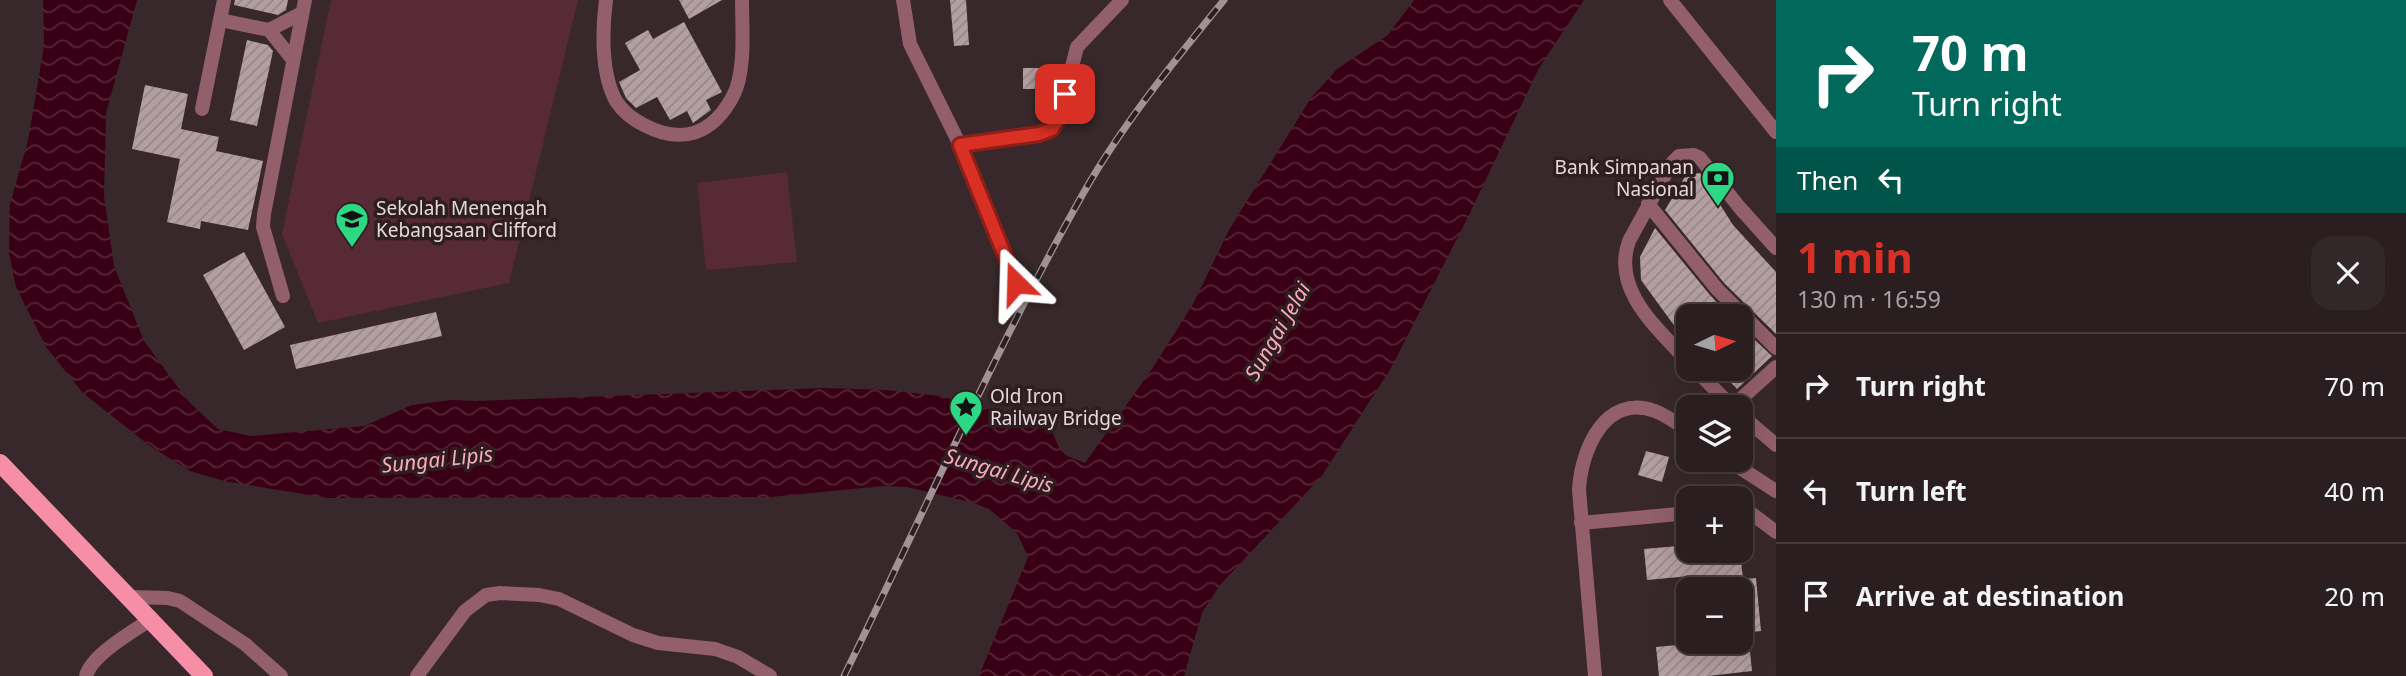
<!DOCTYPE html>
<meta charset="utf-8">
<style>
:root{--surface:#2a1e20;--page:#322729;--text:#f1f3f6;--muted:#a5a2a5;--line:#463c3e;--accent:#d93025}
body{margin:0;font-family:"Noto Sans",sans-serif;background:var(--page);color:var(--text);height:100vh;display:flex;flex-direction:column;font-size:26px;white-space:nowrap}
*{box-sizing:border-box;margin:0}
p{font-size:23px;color:var(--muted)}
.icon{flex:none;width:38px;height:38px;fill:none;stroke:currentColor;stroke-width:2;stroke-linecap:round;stroke-linejoin:round}
.map{position:relative;flex:1;overflow:hidden}
.drawer{display:flex;flex-direction:column;background:var(--surface);width:630px}
.drawer>*{flex:none}
.banner{background:#00695c;color:#fff;overflow:hidden}
.needle{width:46px;rotate:85deg}
.tools{position:absolute;left:1676px;top:304px;display:grid;gap:14px}
.tools a{display:grid;place-items:center;width:77px;height:77px;border-radius:14px;background:var(--surface);box-shadow:0 7px 28px #0002,0 0 0 2px var(--line);font-size:35px}
.pin{position:absolute;display:grid;place-items:center;width:60px;height:60px;color:#fff;margin:-30px;border-radius:14px;box-shadow:0 4px 10px #0006}
.me{position:absolute;width:77px;margin:-38px;rotate:338deg;stroke-linejoin:round;filter:drop-shadow(0 0 5px #0008)}
.turn{display:flex;align-items:center;gap:24px;height:147px;padding:0 21px;font-size:32px}
.turn .icon{width:91px;height:91px;stroke-width:2.5}
.turn b{display:block;font-size:49px;line-height:60px}
.then{display:flex;align-items:center;height:66px;padding:0 21px;background:#0003;gap:14px;font-size:26px}
.round{display:grid;place-items:center;flex:none;width:74px;height:74px;border-radius:21px;background:var(--page)}
.overview{display:flex;align-items:center;justify-content:space-between;height:119px;padding:0 21px}
h1{font-size:42px;font-weight:700;line-height:52px;color:var(--accent)}
ul{padding:0;list-style:none}
li{display:flex;align-items:center;gap:21px;height:105px;padding:0 21px;border-top:2px solid var(--line)}
li div{flex:1}
li b{display:block;font-size:26px}
li em{font-style:normal}
main{display:flex;flex:1;min-height:0}
.map>svg:first-child{display:block}
</style>
<main>
<div class="map">
<svg width="1776" height="676" viewBox="0 0 1776 676">
<defs>
<pattern id="water-waves" width="16" height="10" patternUnits="userSpaceOnUse" patternTransform="scale(1.75)"><rect width="16" height="10" fill="#390015"/><path d="M0 5q4-4 8 0t8 0" fill="none" stroke="#562536"/></pattern>
<pattern id="building-hatch" width="6" height="6" patternUnits="userSpaceOnUse" patternTransform="scale(1.75)"><rect width="6" height="6" fill="#b39ea1"/><path d="M-1 1l2-2M0 6l6-6M5 7l2-2" fill="none" stroke="#988789"/></pattern>
</defs>
<rect width="100%" height="100%" fill="#38282b"/>
<g fill="#582a35">
<path d="M331,0H578L509,283L318,323L282,234Z"/>
<path d="M787,172L797,262L706,270L697,183Z"/>
</g>
<path fill="url(#water-waves)" d="M43,0H137L106,113L104,196L114,266L144,341L188,401L218,429L251,436L364,426L412,405L451,400L476,401L824,388L886,390L940,396L1035,421L1052,431L1060,450L1067,456L1085,463L1152,369L1193,304L1229,230L1311,98L1337,69L1388,35L1414,0H1584L1539,68L1467,219L1391,368L1321,477L1220,585L1202,613L1184,676H979L1028,557L1017,533L989,509L974,503L907,487L883,486L771,497L328,498L224,481L190,471L150,446L83,393L46,347L16,287L9,253L10,204L28,141L44,46Z"/>
<g fill="url(#building-hatch)">
<path d="M235,0H288L286,10L278,15L234,5Z"/>
<path d="M679,0H722L689,19Z"/>
<path d="M950,0H966L969,45L954,46Z"/>
<path d="M684,22L722,92L706,100L711,110L693,123L687,111L670,120L657,97L636,108L626,98L619,82L640,70L625,43L648,30L653,39Z"/>
<path d="M247,40L268,45L273,51L257,126L230,120Z"/>
<path d="M1023,68H1039L1038,89H1023Z"/>
<path d="M145,85L188,94L181,129L219,137L216,151L263,161L248,230L201,221L200,229L167,222L180,159L132,149Z"/>
<path d="M1700,173L1733,225L1776,272V334L1724,283L1665,210L1686,175Z"/>
<path d="M1655,228L1710,295L1731,317H1689V339L1673,324L1641,280L1640,257Z"/>
<path d="M244,252L285,327L244,350L203,275Z"/>
<path d="M436,312L442,336L296,369L290,345Z"/>
<path d="M1741,327L1772,356L1737,389L1718,369H1741Z"/>
<path d="M1646,451L1669,457L1662,482L1638,475Z"/>
<path d="M1689,545V551H1740L1743,579L1756,578L1761,631L1741,633V590H1691L1690,576L1647,580L1644,549Z"/>
<path d="M1710,642H1749L1752,671L1708,676H1659L1656,647Z"/>
</g>
<g fill="none" stroke-linecap="round" stroke-linejoin="round">
<g stroke="#925f6a" stroke-width="14">
<path d="M606,0C602,30 601,74 616,101C623,112 632,119 644,125C682,145 713,134 733,96C746,72 742,27 742,0"/>
<path d="M903,0L910,44L960,145L1016,283"/>
<path d="M1670,0L1776,132"/>
<path d="M220,20L269,30L302,13"/>
<path d="M269,30L293,60"/>
<path d="M202,109L224,0"/>
<path d="M960,145L1039,134L1052,129L1059,118L1077,47L1122,0"/>
<path d="M1648,204L1717,289L1776,348"/>
<path d="M283,296L263,227L264,214L305,0"/>
<path d="M1689,363C1659,329 1611,291 1629,241L1671,164L1679,156L1694,155L1700,158L1740,208L1776,248"/>
<path d="M1695,369L1733,408"/>
<path d="M1732,407L1776,367"/>
<path d="M1741,415L1776,445"/>
<path d="M1728,460L1776,491"/>
<path d="M1741,509L1748,511L1776,532"/>
<path d="M1581,523L1689,513"/>
<path d="M129,597L168,598L180,601L245,644L281,676"/>
<path d="M86,676C92,654 133,632 151,619"/>
<path d="M417,676L465,611L486,595L500,593L539,595L559,599L633,635L658,643L715,649L738,657L770,676"/>
<path d="M1595,676L1579,490C1581,450 1605,393 1655,411C1668,416 1678,424 1689,432"/>
</g>
<path stroke="#f58ea6" stroke-width="18" d="M0,463L204,676"/>
<defs>
<path id="rail" d="M844,676C923,515 995,349 1084,192C1122,125 1175,60 1224,0"/>
</defs>
<use href="#rail" stroke="#a09295" stroke-width="7"/>
<use href="#rail" stroke="#2e1e22" stroke-width="4.5" stroke-dasharray="13" stroke-linecap="butt"/>
</g>
<g fill="none" stroke-linecap="round" stroke-linejoin="round">
<defs>
<path id="route" d="M1016,283L960,145L1039,134L1052,129L1059,118L1065,94"/>
</defs>
<use href="#route" stroke="#8d1f18" stroke-width="18"/>
<use href="#route" stroke="#d93025" stroke-width="12"/>
</g>
<defs>
<symbol id="bank-pin" viewBox="-11 -11 22 30"><path d="M0 17L-7.5 6A9.5 9.5 0 1 1 7.5 6Z" fill="#2cd884" stroke="#2e1e22"/><path d="M-6-4H6V4H-6ZM0-2.3a2.3 2.3 0 1 0 0 4.6a2.3 2.3 0 1 0 0-4.6Z" fill="#111"/></symbol>
<symbol id="school-pin" viewBox="-11 -11 22 30"><path d="M0 17L-7.5 6A9.5 9.5 0 1 1 7.5 6Z" fill="#2cd884" stroke="#2e1e22"/><path d="M0-5L7-2L0 1L-7-2ZM-4 1L0 2.5L4 1V4Q0 6-4 4Z" fill="#111"/></symbol>
<symbol id="sight-pin" viewBox="-11 -11 22 30"><path d="M0 17L-7.5 6A9.5 9.5 0 1 1 7.5 6Z" fill="#2cd884" stroke="#2e1e22"/><path d="M0-6L1.8-2.2L6-1.7L2.9 1.2L3.7 5.4L0 3.3L-3.7 5.4L-2.9 1.2L-6-1.7L-1.8-2.2Z" fill="#111"/></symbol>
</defs>
<g fill-rule="evenodd">
<use href="#bank-pin" x="1699" y="159" width="38" height="52"/>
<use href="#school-pin" x="333" y="200" width="38" height="52"/>
<use href="#sight-pin" x="947" y="388" width="38" height="52"/>
</g>
<g text-anchor="middle" dominant-baseline="central" stroke-width="7" stroke-linejoin="round" paint-order="stroke">
<g font-size="19" fill="#e5d9db" stroke="#2e1e22" text-anchor="start">
<text x="1694" y="167" text-anchor="end">Bank Simpanan<tspan x="1694" dy="22">Nasional</tspan></text>
<text x="376" y="208">Sekolah Menengah<tspan x="376" dy="22">Kebangsaan Clifford</tspan></text>
<text x="990" y="396">Old Iron<tspan x="990" dy="22">Railway Bridge</tspan></text>
</g>
<g font-size="21" font-style="italic" fill="#faaabb" stroke="#2e1e22">
<text transform="translate(1277 331) rotate(-60)">Sungai Jelai</text>
<text transform="translate(437 459) rotate(-6)">Sungai Lipis</text>
<text transform="translate(999 470) rotate(16)">Sungai Lipis</text>
</g>
</g>
</svg>
<div class="tools">
<a><svg class="needle" viewBox="-14 -14 28 28"><path d="M0-13l5 13h-10z" fill="#e53935"/><path d="M0 13l5-13h-10z" fill="#a5a2a5"/></svg></a>
<a><svg class="icon" aria-label="layers" viewBox="0 0 24 24"><path d="M12 4l9 5-9 5-9-5zM3 14l9 5 9-5"/></svg></a>
<a>+</a>
<a>−</a>
</div>
<div class="pin" style="left:1065px;top:94px;background:#d93025"><svg class="icon" aria-label="arrive" viewBox="0 0 24 24"><path d="M6 21V4h12l-3 4 3 4H6"/></svg></div>
<svg class="me" style="left:1016px;top:283px" viewBox="-20 -20 40 40"><path d="M0-17L14 15 0 8-14 15z" fill="#d93025" stroke="#fff" stroke-width="4"/></svg>
</div>
<section class="drawer">
<div class="banner">
<div class="turn"><svg class="icon" aria-label="right" viewBox="0 0 24 24"><path d="M7 20v-9h11M14 6l5 5-5 5"/></svg><div><b>70 m</b>Turn right</div></div>
<div class="then">Then<svg class="icon" aria-label="left" viewBox="0 0 24 24"><path d="M17 20v-9H6M10 6l-5 5 5 5"/></svg></div>
</div>
<div class="overview"><div><h1>1 min</h1><p>130 m · 16:59</p></div><a class="round"><svg class="icon" aria-label="close" viewBox="0 0 24 24"><path d="M6 6l12 12M18 6L6 18"/></svg></a></div>
<ul>
<li><svg class="icon" aria-label="right" viewBox="0 0 24 24"><path d="M7 20v-9h11M14 6l5 5-5 5"/></svg><div><b>Turn right</b></div><em>70 m</em></li>
<li><svg class="icon" aria-label="left" viewBox="0 0 24 24"><path d="M17 20v-9H6M10 6l-5 5 5 5"/></svg><div><b>Turn left</b></div><em>40 m</em></li>
<li><svg class="icon" aria-label="arrive" viewBox="0 0 24 24"><path d="M6 21V4h12l-3 4 3 4H6"/></svg><div><b>Arrive at destination</b></div><em>20 m</em></li>
</ul>
</section>
</main>
